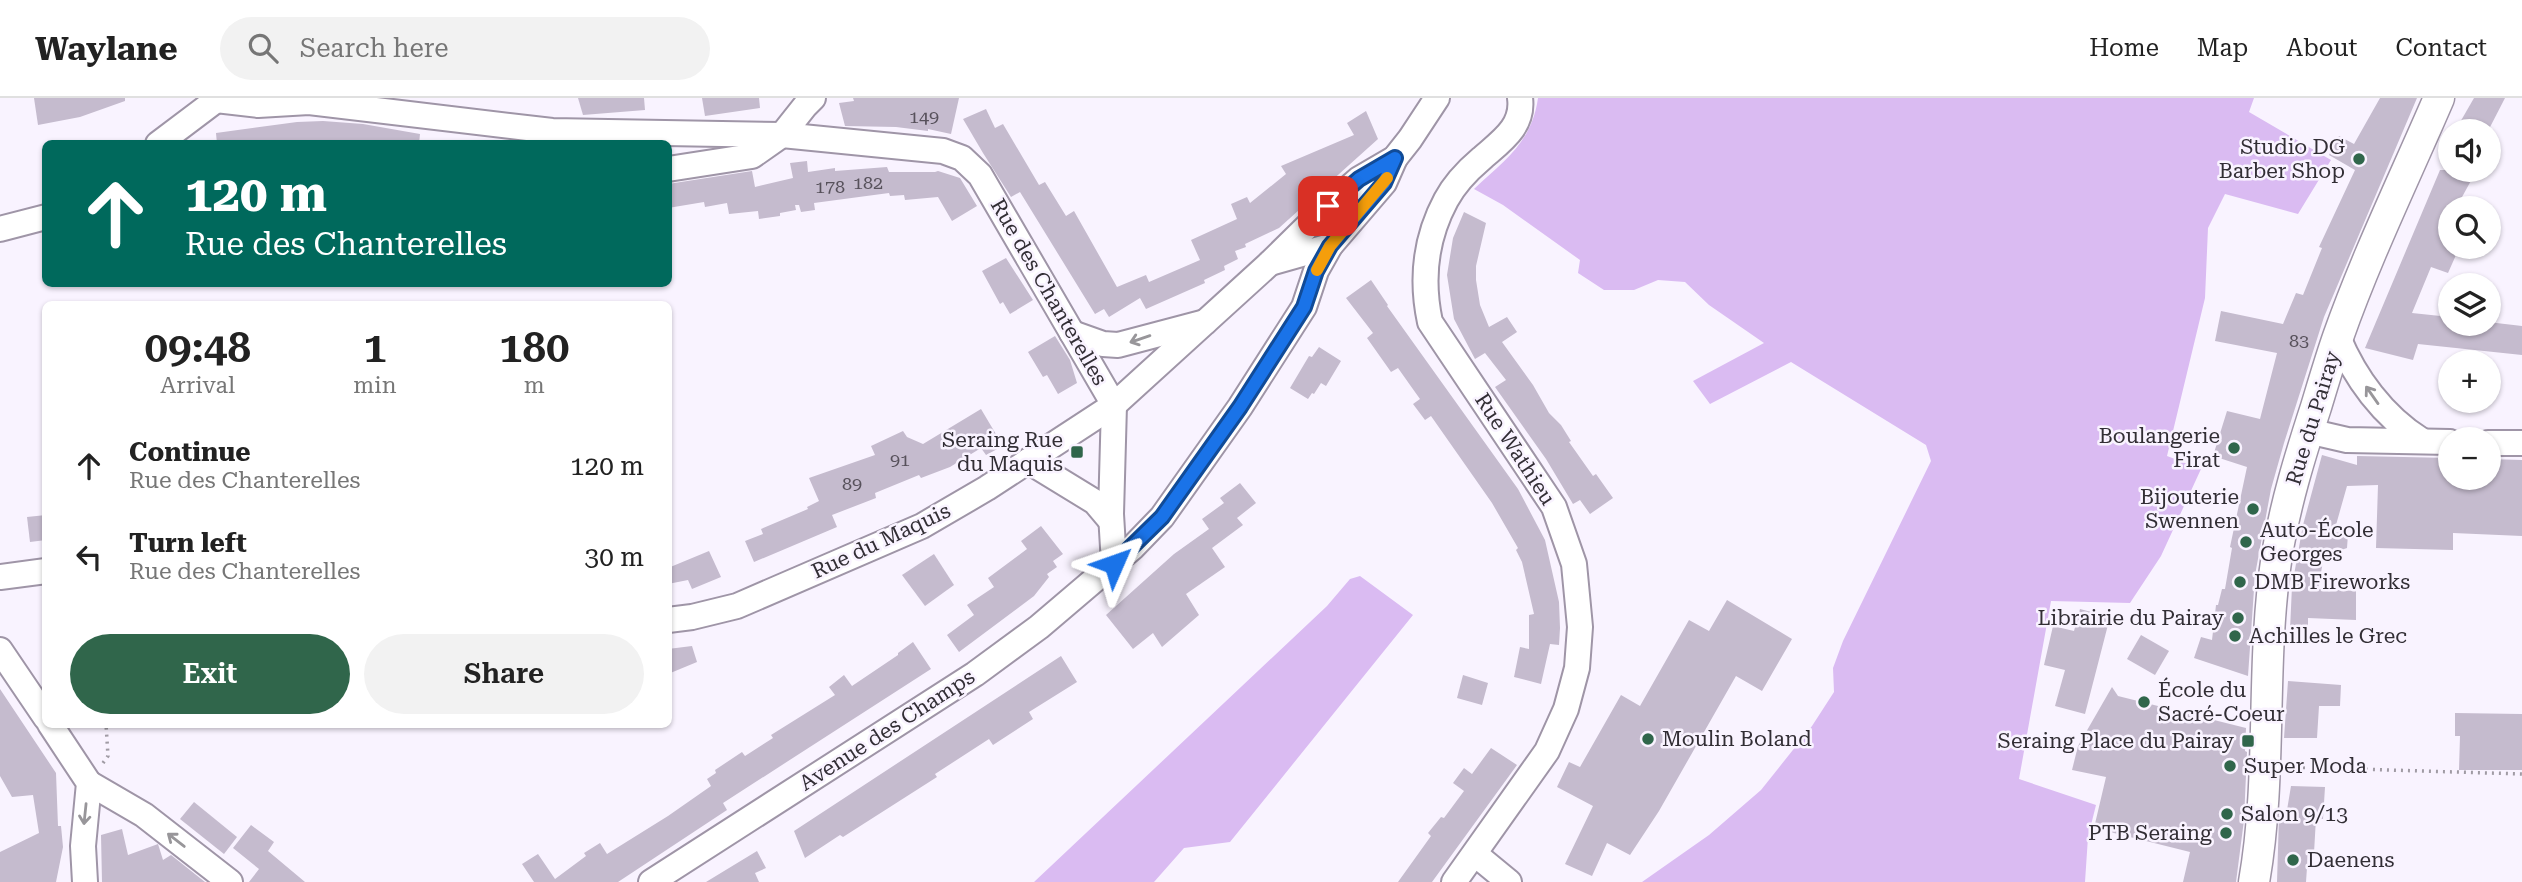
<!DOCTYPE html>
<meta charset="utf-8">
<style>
:root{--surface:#fff;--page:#f2f2f2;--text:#222;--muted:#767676;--line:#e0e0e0;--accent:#30664b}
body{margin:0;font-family:"Roboto Serif",serif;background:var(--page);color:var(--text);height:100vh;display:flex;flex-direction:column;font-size:26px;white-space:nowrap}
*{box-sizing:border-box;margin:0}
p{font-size:23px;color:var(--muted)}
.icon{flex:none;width:38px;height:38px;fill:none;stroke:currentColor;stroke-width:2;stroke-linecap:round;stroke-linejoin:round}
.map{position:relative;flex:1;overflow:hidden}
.details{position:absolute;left:42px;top:203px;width:630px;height:427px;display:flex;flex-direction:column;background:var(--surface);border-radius:10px;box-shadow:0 2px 5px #0004}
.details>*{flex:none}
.banner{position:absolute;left:42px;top:42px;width:630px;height:147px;border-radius:10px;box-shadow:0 2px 5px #0004;background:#00695c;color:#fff;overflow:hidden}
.controls{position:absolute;left:2438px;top:21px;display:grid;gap:14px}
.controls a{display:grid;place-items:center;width:63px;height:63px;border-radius:50%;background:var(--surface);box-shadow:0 2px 5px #0004;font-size:35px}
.pin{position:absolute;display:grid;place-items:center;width:60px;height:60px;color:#fff;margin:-30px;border-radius:14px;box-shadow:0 4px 10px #0006}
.me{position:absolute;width:77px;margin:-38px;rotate:47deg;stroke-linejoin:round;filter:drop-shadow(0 0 5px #0008)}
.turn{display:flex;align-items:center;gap:24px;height:147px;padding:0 28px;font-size:32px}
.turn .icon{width:91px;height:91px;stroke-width:2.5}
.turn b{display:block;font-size:49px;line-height:60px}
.eta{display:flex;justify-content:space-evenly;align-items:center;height:119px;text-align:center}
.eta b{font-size:42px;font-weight:600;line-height:49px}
.action{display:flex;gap:14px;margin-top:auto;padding:14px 28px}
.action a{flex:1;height:80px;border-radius:42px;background:var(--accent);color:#fff;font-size:28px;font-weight:600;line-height:80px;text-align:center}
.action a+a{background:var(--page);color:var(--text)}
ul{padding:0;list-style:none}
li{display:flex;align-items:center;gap:21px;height:91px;padding:0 28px}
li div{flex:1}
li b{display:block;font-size:26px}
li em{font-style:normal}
header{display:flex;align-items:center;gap:42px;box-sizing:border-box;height:98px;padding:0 35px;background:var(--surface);border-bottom:2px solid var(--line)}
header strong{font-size:33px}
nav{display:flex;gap:38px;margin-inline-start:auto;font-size:24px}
.search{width:490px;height:63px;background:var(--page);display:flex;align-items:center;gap:18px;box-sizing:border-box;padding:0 24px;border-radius:38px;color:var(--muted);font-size:26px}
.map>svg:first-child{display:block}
</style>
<header>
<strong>Waylane</strong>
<div class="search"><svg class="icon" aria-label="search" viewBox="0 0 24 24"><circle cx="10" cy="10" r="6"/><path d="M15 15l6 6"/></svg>Search here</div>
<nav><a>Home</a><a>Map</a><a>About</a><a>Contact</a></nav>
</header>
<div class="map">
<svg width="2522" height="784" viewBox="0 0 2522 784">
<rect width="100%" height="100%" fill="#f9f3ff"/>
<g fill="#dabbf2">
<path d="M1538,0H2254L2249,14L2331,62L2298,116L2225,96L2208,130L2205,200L2167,358L2201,371L2161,458L2130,505L2051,503L2019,681L2096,707L2088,739L2085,784H1642L1709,737L1761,692L1812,628L1834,594L1833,570L1843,543L1931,363L1926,347L1791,264L1710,306L1693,283L1764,245L1709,207L1685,184L1658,182L1634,192H1604L1578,175L1580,162L1503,107L1474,91C1505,62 1532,44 1538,0Z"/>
<path d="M1360,478L1413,517L1230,744L1184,750L1154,784H1034L1327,508L1350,481Z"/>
</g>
<g fill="#c5bbce">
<path d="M34,0H125V3L80,19L38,27Z"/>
<path d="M578,0H644L645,12L583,17Z"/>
<path d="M702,0H759L760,10L705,18Z"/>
<path d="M853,0H959L951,36L928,31V33L896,29L845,28L839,5L854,3Z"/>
<path d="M2380,0H2417L2324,219L2284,345L2271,391L2255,477L2248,578L2194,560L2201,539L2212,542L2216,507H2218L2222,491H2225L2232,450L2230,449L2247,369L2213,358L2227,313L2260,321L2277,255L2215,243L2221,213L2283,226L2296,195L2303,197L2322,150L2319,149L2355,72L2329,57L2339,38L2354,46Z"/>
<path d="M2474,0H2505L2488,33H2455Z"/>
<path d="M986,11L995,30L1003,26L1039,87L1045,84L1066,118L1074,113L1117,189L1146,177L1149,184L1200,162L1191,142L1237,121L1231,106L1247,99L1250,105L1286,76L1281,68L1354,37L1347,25L1366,13L1378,41L1279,130L1245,146L1246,149L1235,153L1238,161L1224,168L1225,172L1204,182L1205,185L1146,211L1140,200L1109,219L1104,211L1095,216L1020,94L1011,99L983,55L963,21Z"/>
<path d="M323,23L363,26L420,36L419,46H217L216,35L297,24Z"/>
<path d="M807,63L808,74L835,70V73L887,69L889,74H935L938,73L960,80L977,108L952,123L938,99L905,102L904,97L890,98L889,95L814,105L815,112L801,114L799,107H795L796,112L780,115V118L759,121L758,113L729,116L727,105L705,109L704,104L668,110V86L752,73L755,89L793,80L790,65Z"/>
<path d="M2440,72H2461L2473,79L2456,110H2450V154L2456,157L2448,175L2431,169L2412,215L2450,219V226H2488V224L2522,228V257L2418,246L2413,262L2365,250Z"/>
<path d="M1464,114L1486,125L1476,168V182L1480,207L1489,229L1507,219L1517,234L1502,244L1533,287L1549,315L1561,327L1571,343L1569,344L1593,378L1596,376L1613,400L1590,416L1580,402L1573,406L1546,361L1495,289L1506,282L1485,255L1475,261L1454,221L1447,177L1453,140Z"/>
<path d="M1006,160L1033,202L1010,216L1003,204L1000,206L982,173Z"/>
<path d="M1371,182L1388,207L1387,208L1518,391L1545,442L1559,504L1560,530L1559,547L1550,546L1541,586L1514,579L1520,549L1529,551V517L1534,516L1522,464L1516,452L1518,450L1492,405L1431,318L1425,322L1413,306L1420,301L1410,287L1398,270L1391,274L1367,240L1373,235L1346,200Z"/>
<path d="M1055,238L1070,262L1077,285L1058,296L1047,277L1043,279L1028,254Z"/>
<path d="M1319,249L1341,263L1326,288L1321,285L1314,296L1312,295L1308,301L1290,290L1309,258L1312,259Z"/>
<path d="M981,311L1003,348L986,357L981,350L950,369L921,380L919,377L875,395L876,400L832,417L837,429L754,464L745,443L763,436L761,431L808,411L807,409L819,403L809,380L875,357L871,348L903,333L907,339L923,346Z"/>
<path d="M2322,357L2357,367V358L2450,360V380H2488V361L2522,362V438L2453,435V452L2376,450L2378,387L2347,388L2334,434L2348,436L2347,450L2324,458L2318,491L2356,493V522L2308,520V532H2290L2292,488L2303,427Z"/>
<path d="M1240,385L1256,405L1237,420L1243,427L1212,450L1225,469L1186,496L1199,517L1162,549L1153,535L1133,551L1106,517L1174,456L1209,431L1202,421L1224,405L1220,400Z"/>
<path d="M46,417V442L30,444L27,419Z"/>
<path d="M1041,428L1063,456L1053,463L1057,469L1047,476L1049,479L1034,498L959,554L947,537L974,517L967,507L994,489L988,480L1027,451L1021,443Z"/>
<path d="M709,453L721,479L692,491L688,482L668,486V470Z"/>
<path d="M934,456L954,487L925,508L902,477Z"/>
<path d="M1727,502L1792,541L1762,593L1736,578L1659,713L1630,757L1607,745L1592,778L1565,766L1593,708L1557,689L1569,664L1580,669L1621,597L1640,608L1689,522L1709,533Z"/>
<path d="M2080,511L2110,519L2085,616L2055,608L2065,572L2044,567L2053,528L2074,533Z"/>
<path d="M2141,537L2169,553L2155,577L2127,561Z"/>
<path d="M913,544L931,571L723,705L727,712L618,784H534L522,766L538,756L555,781L586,758L584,755L600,745L607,756L668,718L711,688L707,681L716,675L715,672L742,654L745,658L773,640L771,637L835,597L829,589L844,577L852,588L898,557V555Z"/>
<path d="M692,548L697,564L668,576V551Z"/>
<path d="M1061,558L1077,584L1029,614L1033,621L993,647L989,641L935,676L937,679L843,739L840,737L805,760L794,733Z"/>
<path d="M1463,577L1488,585L1482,607L1457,600Z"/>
<path d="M2288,583L2341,587L2340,608H2319L2317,640H2284Z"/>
<path d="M2112,589L2118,598L2246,630L2245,653L2247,654L2244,722L2236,784H2183L2190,754L2094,730L2106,679L2072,672L2078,648Z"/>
<path d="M0,591L56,675L58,728H61L63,749L56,784H0V754L39,735L33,697L12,699L0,678Z"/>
<path d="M2455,615L2522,616V672H2459L2460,638H2455Z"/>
<path d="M1491,650L1517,667L1432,784H1398L1431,738L1428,735L1441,719L1444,720L1464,693L1453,685L1464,670L1472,676Z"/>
<path d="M2291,688L2325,689L2323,721L2316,720L2314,755H2308L2306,784H2277L2279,718H2286Z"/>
<path d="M194,704L237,739L224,756L180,721Z"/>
<path d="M251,727L274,744L268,753L305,784H249L259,771L233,750Z"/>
<path d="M122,731L128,757L158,746L163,762L171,757L205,784H102L101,737Z"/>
<path d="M757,753L766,770L755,775L759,784H706Z"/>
</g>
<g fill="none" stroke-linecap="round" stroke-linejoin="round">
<defs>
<g id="minor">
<path d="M216,2L258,7L309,4L552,33L782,37L943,53L962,60L980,77L1114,307"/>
<path d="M158,46L219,0"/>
<path d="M668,71L752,58L782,37L805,8L813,0"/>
<path d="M0,131L46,119"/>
<path d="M1270,165L1330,148L1384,85L1395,60"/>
<path d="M1072,235L1103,246L1118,247L1205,224"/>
<path d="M2338,239C2355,280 2383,318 2421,342"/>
<path d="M2308,333L2347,342L2450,344"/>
<path d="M2488,345H2522"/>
<path d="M1028,363L1095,404L1111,423"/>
<path d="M1114,466L1111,416L1114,307"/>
<path d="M0,479L46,473"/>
<path d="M668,522L692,519L737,508L922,428L987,390L1114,307L1270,165L1328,108L1359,81L1395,60L1410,41L1437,0"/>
<path d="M0,552L46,620"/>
<path d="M50,626L89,685L83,748L85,784"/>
<path d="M89,685L144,717L230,784"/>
<path d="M1475,756L1509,784"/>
<path d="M651,784L975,576L1039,529L1133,449L1162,419L1240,309L1304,209L1316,173L1330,148"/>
<path d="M1454,784L1547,653L1566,611L1577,570L1580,529L1574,466L1554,409L1430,224C1421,182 1425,141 1446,102C1454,87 1468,72 1481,61C1500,44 1524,29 1520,0"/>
</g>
<path id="major" d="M2254,784C2273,676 2260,565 2277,457C2285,407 2300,358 2316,309C2323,286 2330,262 2338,239C2367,157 2405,79 2439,0"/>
</defs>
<use href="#minor" stroke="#9f95a7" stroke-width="28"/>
<use href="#major" stroke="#9f95a7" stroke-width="33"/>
<g stroke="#a09ba4" stroke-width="3.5" stroke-dasharray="2 5" stroke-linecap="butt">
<path d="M103,665L108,658L106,626"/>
<path d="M2289,669L2522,676"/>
</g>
<use href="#minor" stroke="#fff" stroke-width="24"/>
<use href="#major" stroke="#fff" stroke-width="30"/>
</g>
<defs><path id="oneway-shaft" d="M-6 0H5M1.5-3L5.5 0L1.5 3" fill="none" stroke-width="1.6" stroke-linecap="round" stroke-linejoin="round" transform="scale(1.75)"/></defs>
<g stroke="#98969a">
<use href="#oneway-shaft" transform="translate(1140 241) rotate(161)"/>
<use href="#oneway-shaft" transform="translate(2372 297) rotate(-125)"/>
<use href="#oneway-shaft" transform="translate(85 716) rotate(96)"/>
<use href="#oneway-shaft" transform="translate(176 742) rotate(-142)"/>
</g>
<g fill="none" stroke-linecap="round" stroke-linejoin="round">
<defs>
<path id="route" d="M1114,466L1162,419L1240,309L1304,209L1316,173L1330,148L1384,85L1395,60L1359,81L1328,108"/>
</defs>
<use href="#route" stroke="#114b97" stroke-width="18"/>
<use href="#route" stroke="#1a73e8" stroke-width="12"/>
<path stroke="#f59e0b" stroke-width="12" d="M1317,172L1330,148L1387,80"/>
</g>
<g fill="#30664b" stroke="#f9f3ff" stroke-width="2.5">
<circle cx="2359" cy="61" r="7"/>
<circle cx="2234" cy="350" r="7"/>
<rect x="1070" y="347" width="14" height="14" rx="3.5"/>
<circle cx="2253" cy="411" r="7"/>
<circle cx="2246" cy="444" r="7"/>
<circle cx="2240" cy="484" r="7"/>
<circle cx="2238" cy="520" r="7"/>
<circle cx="2235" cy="538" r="7"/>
<circle cx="2144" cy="604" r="7"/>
<circle cx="1648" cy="641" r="7"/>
<rect x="2241" y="636" width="14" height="14" rx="3.5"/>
<circle cx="2230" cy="668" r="7"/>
<circle cx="2227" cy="716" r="7"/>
<circle cx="2226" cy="735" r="7"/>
<circle cx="2293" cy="762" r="7"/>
</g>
<g text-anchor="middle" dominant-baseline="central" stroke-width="5" stroke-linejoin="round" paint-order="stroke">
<g font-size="18" fill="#57515b">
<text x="924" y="18">149</text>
<text x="868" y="84">182</text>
<text x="830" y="88">178</text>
<text x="2299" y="242">83</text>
<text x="900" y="361">91</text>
<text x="852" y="385">89</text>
</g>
<g font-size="21" fill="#322e35" stroke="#f9f3ff" text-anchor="start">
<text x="2345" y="49" text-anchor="end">Studio DG<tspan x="2345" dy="24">Barber Shop</tspan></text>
<text x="2220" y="338" text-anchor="end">Boulangerie<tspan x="2220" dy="24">Firat</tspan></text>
<text x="1063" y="342" text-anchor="end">Seraing Rue<tspan x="1063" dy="24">du Maquis</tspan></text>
<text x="2239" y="399" text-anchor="end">Bijouterie<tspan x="2239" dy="24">Swennen</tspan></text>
<text x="2260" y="432">Auto-École<tspan x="2260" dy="24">Georges</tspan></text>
<text x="2254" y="484">DMB Fireworks</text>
<text x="2224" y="520" text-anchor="end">Librairie du Pairay</text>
<text x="2249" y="538">Achilles le Grec</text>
<text x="2158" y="592">École du<tspan x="2158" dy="24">Sacré-Coeur</tspan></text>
<text x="1662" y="641">Moulin Boland</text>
<text x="2234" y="643" text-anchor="end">Seraing Place du Pairay</text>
<text x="2244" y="668">Super Moda</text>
<text x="2241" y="716">Salon 9/13</text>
<text x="2212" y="735" text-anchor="end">PTB Seraing</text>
<text x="2307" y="762">Daenens</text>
</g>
<g font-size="21" fill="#322e35" stroke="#f9f3ff">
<text transform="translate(1049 194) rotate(60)">Rue des Chanterelles</text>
<text transform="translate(2313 320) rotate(-73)">Rue du Pairay</text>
<text transform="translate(1515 351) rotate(57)">Rue Wathieu</text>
<text transform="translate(881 443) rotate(-25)">Rue du Maquis</text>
<text transform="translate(887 632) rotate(-33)">Avenue des Champs</text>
</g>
</g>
</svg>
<div class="controls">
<a><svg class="icon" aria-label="sound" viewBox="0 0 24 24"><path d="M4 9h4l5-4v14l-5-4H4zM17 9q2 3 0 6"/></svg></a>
<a><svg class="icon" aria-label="search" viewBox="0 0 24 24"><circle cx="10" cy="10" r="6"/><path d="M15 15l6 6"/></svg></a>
<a><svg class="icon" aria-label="layers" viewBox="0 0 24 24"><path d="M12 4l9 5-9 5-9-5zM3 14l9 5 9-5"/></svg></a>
<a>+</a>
<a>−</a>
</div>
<div class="pin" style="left:1328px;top:108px;background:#d93025"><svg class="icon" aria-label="arrive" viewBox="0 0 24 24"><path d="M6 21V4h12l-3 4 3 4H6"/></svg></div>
<svg class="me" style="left:1114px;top:466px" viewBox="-20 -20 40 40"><path d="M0-17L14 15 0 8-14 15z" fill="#1a73e8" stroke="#fff" stroke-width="4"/></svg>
<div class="banner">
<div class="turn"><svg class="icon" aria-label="ahead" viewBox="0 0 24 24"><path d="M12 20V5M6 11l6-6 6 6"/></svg><div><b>120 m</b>Rue des Chanterelles</div></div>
</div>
<section class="details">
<div class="eta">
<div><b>09:48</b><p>Arrival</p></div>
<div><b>1</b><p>min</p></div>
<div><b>180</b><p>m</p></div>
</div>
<ul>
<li><svg class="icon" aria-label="ahead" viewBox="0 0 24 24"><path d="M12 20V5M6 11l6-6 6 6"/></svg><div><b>Continue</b><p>Rue des Chanterelles</p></div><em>120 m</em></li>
<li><svg class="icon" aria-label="left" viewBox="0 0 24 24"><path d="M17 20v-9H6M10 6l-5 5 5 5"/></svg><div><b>Turn left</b><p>Rue des Chanterelles</p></div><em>30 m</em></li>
</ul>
<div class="action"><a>Exit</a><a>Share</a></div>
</section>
</div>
